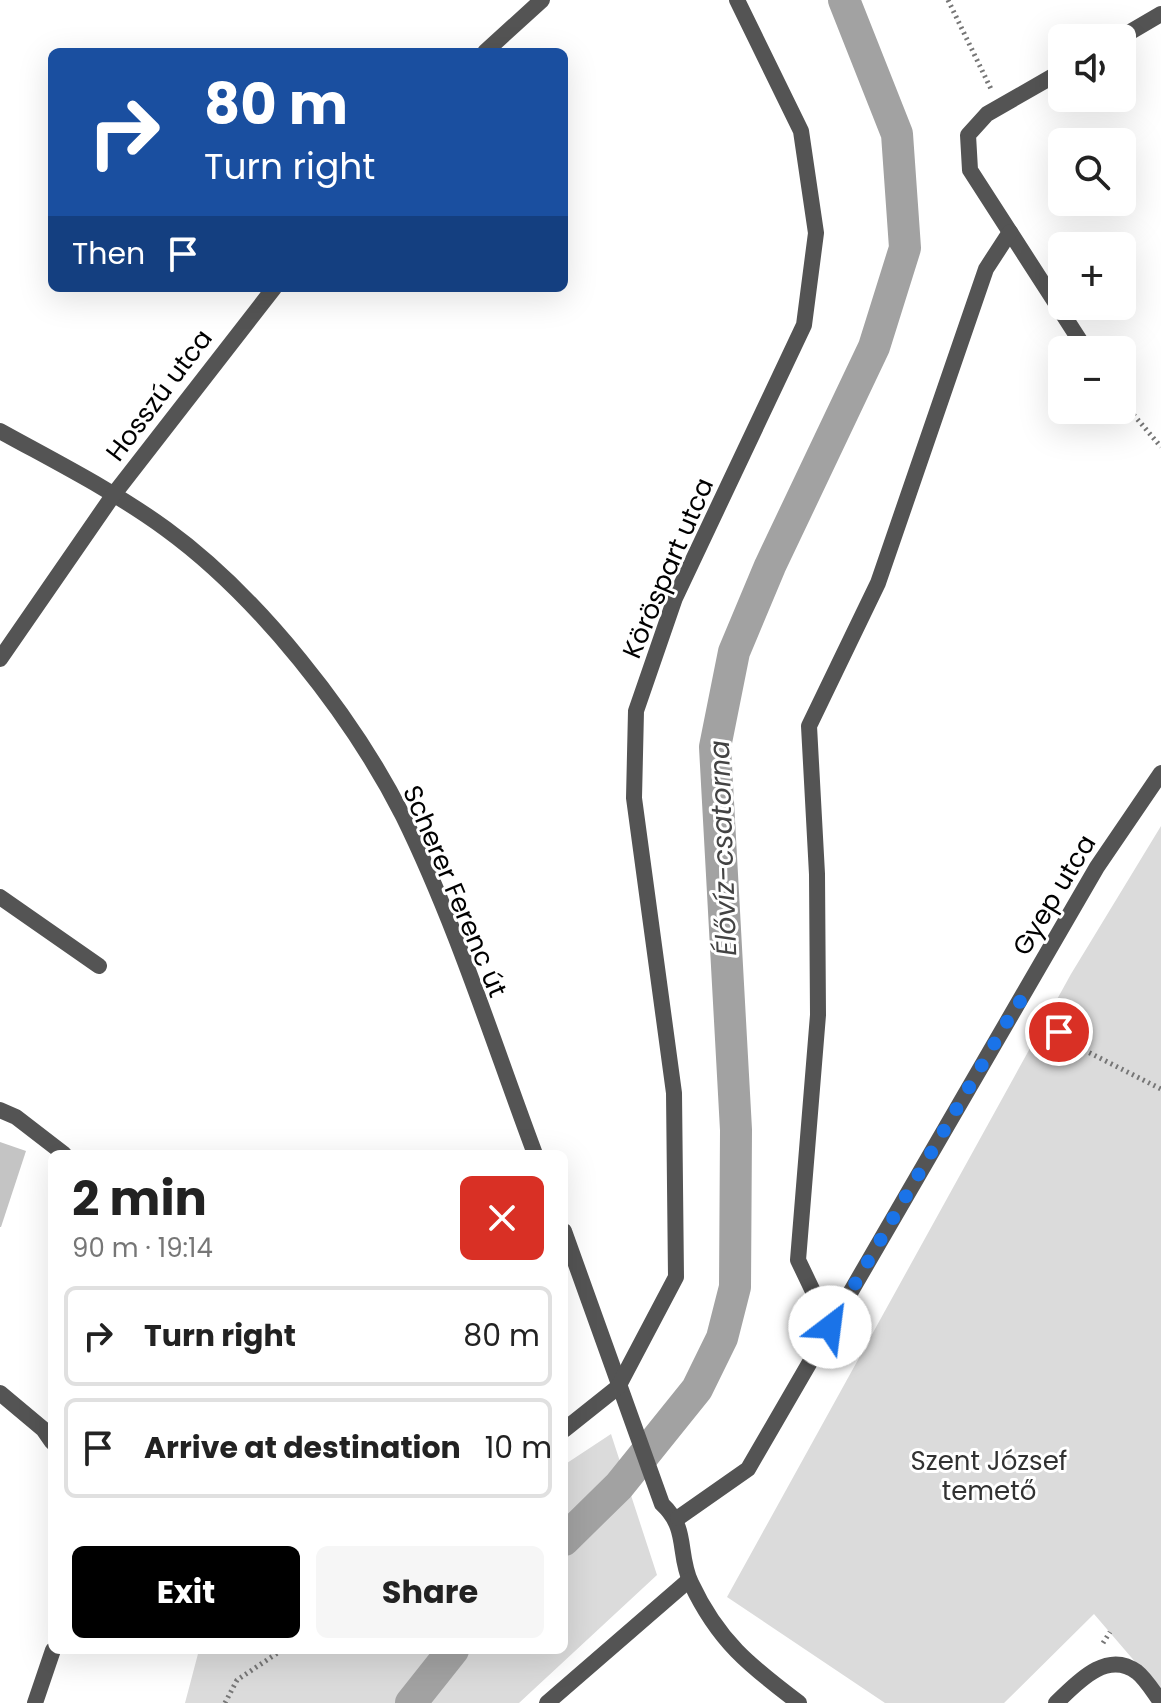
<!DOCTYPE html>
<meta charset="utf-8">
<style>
:root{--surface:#fff;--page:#f6f6f6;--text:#222;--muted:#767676;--line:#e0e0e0;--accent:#000}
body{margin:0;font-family:Poppins,sans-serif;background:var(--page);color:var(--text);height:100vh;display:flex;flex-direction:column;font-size:30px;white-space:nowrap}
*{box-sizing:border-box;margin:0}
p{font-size:26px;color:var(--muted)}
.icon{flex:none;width:44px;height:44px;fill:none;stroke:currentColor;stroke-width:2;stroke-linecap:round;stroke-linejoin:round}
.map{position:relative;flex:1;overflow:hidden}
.side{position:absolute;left:48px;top:1150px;width:520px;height:504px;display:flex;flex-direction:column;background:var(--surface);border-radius:12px;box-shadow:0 8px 32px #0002}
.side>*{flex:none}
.banner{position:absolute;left:48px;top:48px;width:520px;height:244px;border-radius:12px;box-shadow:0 8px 32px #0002;background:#1a4fa0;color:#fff;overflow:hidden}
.controls{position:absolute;left:1048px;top:24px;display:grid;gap:16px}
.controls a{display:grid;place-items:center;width:88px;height:88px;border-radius:12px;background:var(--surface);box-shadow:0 8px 32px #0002;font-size:40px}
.pin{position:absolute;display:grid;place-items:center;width:68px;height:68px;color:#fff;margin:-34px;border:4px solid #fff;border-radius:50%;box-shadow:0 2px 8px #0007}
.me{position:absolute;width:88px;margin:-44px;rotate:30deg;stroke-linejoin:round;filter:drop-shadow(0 0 6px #0008)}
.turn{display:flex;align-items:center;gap:28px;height:168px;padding:0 24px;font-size:36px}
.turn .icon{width:104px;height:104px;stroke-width:2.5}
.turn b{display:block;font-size:56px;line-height:68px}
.then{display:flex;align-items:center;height:76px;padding:0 24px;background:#0003;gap:16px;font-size:30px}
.round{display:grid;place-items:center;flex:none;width:84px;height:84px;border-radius:12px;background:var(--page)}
.summary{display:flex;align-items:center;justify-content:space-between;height:136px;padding:0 24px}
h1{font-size:48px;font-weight:700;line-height:60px}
.action{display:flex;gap:16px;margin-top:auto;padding:16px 24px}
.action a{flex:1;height:92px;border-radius:12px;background:var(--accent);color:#fff;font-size:32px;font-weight:700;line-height:92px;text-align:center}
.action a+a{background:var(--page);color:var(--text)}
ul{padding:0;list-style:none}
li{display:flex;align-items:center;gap:24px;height:100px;margin:0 16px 12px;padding:0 8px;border:4px solid var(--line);border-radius:12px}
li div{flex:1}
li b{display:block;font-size:30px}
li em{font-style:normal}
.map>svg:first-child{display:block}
</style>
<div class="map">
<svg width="1161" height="1703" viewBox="0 0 1161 1703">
<rect width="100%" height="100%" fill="#fff"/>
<g fill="#dbdbdb">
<path d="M1161,826V1692L1094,1614L1004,1703H885L727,1597L1071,974Z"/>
<path d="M611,1434L657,1575L519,1703H185L199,1650H564V1465Z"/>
</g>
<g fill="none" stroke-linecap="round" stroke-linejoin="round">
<g stroke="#a2a2a2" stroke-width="32">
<path d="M564,1540L619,1486L697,1389L722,1338L735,1287L736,1130L715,747L734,652L770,566L874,347L905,248L897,134L844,0"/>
<path d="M411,1703L453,1650"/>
</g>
</g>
<path fill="#c4c4c4" d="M0,1142L26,1151L1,1227H0Z"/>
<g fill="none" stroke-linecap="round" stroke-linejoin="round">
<g stroke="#767676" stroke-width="5" stroke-dasharray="2 4" stroke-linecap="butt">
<path d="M948,0L991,89"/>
<path d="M1122,401L1161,447"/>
<path d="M1036,1014L1078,1047L1161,1089"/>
<path d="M1103,1643L1110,1632"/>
<path d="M225,1703L237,1680L282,1650"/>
</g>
<g stroke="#545454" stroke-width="16">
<path d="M1120,38L1161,14"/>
<path d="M485,52L542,0"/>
<path d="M1062,71L987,114L968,135L970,170L1086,350"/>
<path d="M0,431C56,462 114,491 166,529C258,596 352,715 403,816C456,924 493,1042 535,1154"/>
<path d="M0,659L114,494L274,288"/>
<path d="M0,897L99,966"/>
<path d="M0,1110L16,1117L64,1154"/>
<path d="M564,1231L662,1504C689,1529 677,1553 691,1583C718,1641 750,1666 799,1703"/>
<path d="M830,1327L798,1260L818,1015L817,874L809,726L878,583L986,269L1010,232"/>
<path d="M0,1393L43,1429L52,1442"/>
<path d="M564,1430L618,1387L676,1277L674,1093L634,798L636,711L675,598L804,325L816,233L801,131L737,0"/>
<path d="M678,1518L748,1469L1097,867L1161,773"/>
<path d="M35,1703L53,1650"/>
<path d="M547,1703L689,1580"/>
<path d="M1056,1703C1076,1684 1106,1649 1137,1672C1146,1679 1154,1693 1161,1702"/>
</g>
</g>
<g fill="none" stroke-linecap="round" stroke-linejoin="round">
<path stroke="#1a73e8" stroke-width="14" stroke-dasharray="0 25.2" d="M830,1327L1019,1001L1059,1032"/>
</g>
<g text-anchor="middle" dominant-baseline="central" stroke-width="6" stroke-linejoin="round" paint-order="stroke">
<g font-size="26" fill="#000" stroke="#fff">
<text transform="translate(159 395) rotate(-53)">Hosszú utca</text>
<text transform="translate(668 568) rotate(-67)">Köröspart utca</text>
<text transform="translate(455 891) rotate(67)">Scherer Ferenc út</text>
<text transform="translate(1054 895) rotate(-59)">Gyep utca</text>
</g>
<g font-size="26" fill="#323232" stroke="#fff">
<text x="989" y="1461">Szent József<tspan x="989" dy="30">temető</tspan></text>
</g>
<g font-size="28" font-style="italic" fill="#434343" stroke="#fff">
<text transform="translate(723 848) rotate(-92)">Élővíz-csatorna</text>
</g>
</g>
</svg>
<div class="controls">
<a><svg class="icon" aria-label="sound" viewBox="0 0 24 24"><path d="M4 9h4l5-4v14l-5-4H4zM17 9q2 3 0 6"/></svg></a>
<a><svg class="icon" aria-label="search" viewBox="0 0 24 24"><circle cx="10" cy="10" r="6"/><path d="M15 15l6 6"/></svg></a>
<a>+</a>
<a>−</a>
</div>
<div class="pin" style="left:1059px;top:1032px;background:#d93025"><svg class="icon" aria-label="arrive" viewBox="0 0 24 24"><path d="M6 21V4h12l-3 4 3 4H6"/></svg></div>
<svg class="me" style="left:830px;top:1327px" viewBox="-20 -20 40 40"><circle r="19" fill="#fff"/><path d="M0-13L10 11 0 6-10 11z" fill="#1a73e8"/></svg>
<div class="banner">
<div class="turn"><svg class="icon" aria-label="right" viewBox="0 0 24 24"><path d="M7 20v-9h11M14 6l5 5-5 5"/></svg><div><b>80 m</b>Turn right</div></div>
<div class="then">Then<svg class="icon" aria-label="arrive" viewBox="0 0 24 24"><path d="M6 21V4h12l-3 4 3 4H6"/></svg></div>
</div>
<section class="side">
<div class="summary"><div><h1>2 min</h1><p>90 m · 19:14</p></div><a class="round" style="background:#d93025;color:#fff"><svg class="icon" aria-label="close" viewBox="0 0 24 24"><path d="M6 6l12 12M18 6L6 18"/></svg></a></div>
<ul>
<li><svg class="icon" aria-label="right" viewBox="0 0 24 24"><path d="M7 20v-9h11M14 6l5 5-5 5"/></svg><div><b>Turn right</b></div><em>80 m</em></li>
<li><svg class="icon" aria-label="arrive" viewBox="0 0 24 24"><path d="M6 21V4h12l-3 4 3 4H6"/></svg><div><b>Arrive at destination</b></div><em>10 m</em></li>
</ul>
<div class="action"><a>Exit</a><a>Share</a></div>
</section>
</div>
